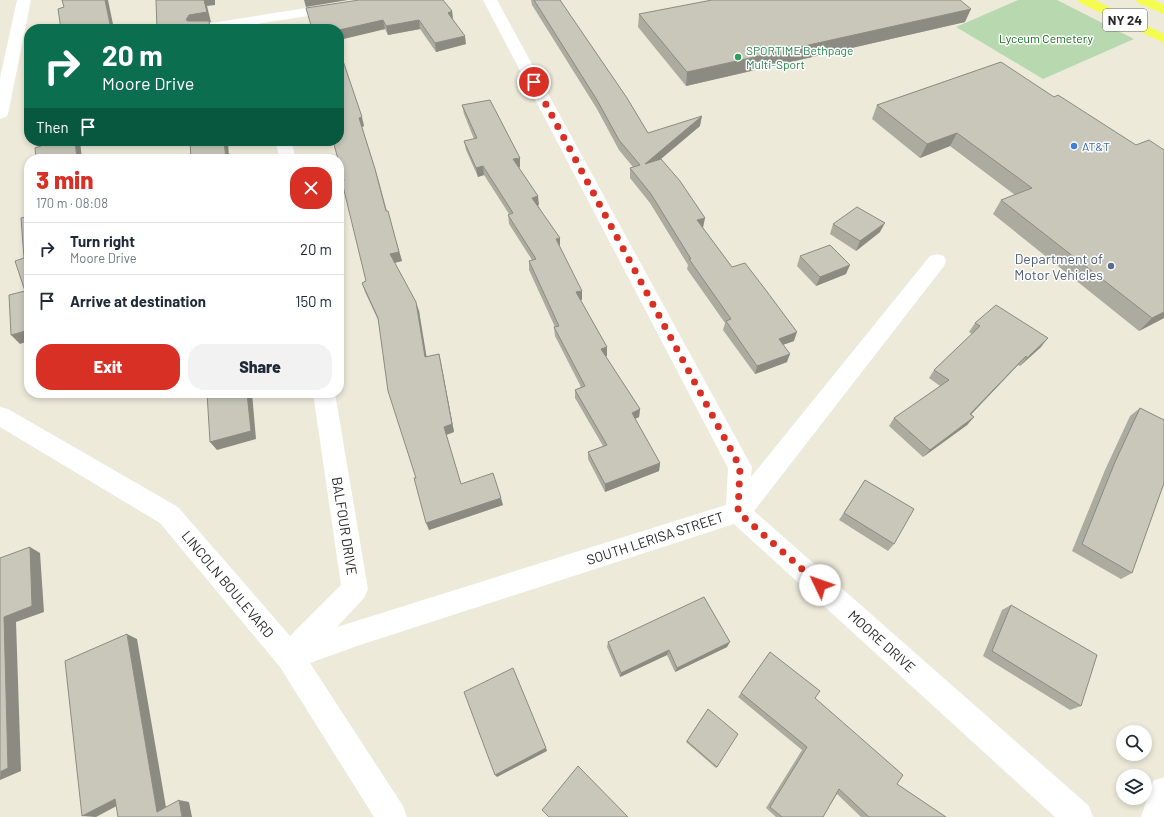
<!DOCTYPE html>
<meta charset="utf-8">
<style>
:root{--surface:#fff;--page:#f2f2f3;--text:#1f2937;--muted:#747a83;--line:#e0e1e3;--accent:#d93025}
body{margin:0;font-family:Barlow,sans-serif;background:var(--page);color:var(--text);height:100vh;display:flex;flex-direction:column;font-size:15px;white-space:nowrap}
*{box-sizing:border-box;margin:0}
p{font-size:13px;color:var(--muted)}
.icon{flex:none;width:22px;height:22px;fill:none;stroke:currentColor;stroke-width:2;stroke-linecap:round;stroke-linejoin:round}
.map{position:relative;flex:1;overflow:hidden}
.panel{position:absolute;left:24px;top:154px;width:320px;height:244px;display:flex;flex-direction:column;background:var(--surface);border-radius:16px;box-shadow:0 2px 6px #0003}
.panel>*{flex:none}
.guide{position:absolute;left:24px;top:24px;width:320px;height:122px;border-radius:16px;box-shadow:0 2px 6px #0003;background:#0b6e4f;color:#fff;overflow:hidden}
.buttons{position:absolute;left:1116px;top:725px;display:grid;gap:8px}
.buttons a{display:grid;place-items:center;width:36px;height:36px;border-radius:50%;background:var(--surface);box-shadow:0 2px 6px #0003;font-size:20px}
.pin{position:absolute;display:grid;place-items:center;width:34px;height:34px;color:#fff;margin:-17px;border:2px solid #fff;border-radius:50%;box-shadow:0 1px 4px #0007}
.me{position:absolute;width:44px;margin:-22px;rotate:312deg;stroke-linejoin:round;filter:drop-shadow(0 0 3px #0008)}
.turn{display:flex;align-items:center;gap:14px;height:84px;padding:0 12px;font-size:18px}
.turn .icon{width:52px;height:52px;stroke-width:2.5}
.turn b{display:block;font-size:28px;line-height:34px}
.then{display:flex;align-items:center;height:38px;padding:0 12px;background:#0003;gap:8px;font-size:15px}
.round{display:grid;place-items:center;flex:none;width:42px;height:42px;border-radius:16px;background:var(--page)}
.head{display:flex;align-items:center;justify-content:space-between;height:68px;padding:0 12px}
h1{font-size:24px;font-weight:800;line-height:30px;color:var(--accent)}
.button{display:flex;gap:8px;margin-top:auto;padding:8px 12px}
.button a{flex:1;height:46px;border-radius:16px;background:var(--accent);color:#fff;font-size:16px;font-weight:800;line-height:46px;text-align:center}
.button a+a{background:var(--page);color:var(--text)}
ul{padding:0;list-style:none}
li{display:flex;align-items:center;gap:12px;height:52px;padding:0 12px;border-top:1px solid var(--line)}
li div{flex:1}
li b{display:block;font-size:15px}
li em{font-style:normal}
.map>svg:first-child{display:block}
</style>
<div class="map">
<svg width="1164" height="817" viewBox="0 0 1164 817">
<rect width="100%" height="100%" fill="#edeada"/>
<path fill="#b8d9b0" d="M1018,0H1057L1134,39L1043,79L956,27Z"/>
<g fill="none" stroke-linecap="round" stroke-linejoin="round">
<g fill="#fff" fill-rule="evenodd">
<path d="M17,0H31L8,114L6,117L0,119V78Z"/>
<path d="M357,0H390L388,3L383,4L225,29H192L194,26L199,25Z"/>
<path d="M483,0H497L748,460L752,467L751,477L930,256L937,254L944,256L946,261L944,266L754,511L1089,806L1093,817H1055L734,524L357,646L310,663L403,806L407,817H374L280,667L160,523L0,427V407L8,409L178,507L290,636L341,585L313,393H335L368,589L364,598L337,627L726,505L728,468Z"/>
<path d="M276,141H292L295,159H279Z"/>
<path d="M1164,777V817H1141L1153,781Z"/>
</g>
<g fill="#f4fc50" fill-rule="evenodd">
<path d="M1078,0H1095L1164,34V43L1080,3Z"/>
<path d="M1136,0H1154L1164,5V14L1138,3Z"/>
</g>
</g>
<g fill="#acaba0">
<path d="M531,0H560L648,133L700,126L661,159L703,228L732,267L794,341L783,345L787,362L755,374L723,330L725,323L687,269L688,265L650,203L630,178V168L633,167L619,150L597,109L532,5Z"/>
<path d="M452,11L453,20L466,44L436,52L420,29L388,35L385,29L339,40V29H312Z"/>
<path d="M639,14L965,22L686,86L638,27Z"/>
<path d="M339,49L364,126L362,127L378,178L387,211L402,261L395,263L419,311L426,357L439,354L441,363L454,432L446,435L461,484L503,505L429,530L378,320L365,292L362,283L366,281L344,181L339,141Z"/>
<path d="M1001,62L1164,318L1139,331L993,214L1001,200L1015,195L950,146L920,158L872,119L877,105Z"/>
<path d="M462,105L520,167L519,168L539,205H538L560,247L582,300H580L607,347V356H605L640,409L639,417L635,419L660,463L659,471L605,492L588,459V452L603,446L575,398V390L581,387L555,336L554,327H555L529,270V261L532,260L509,224L508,215L509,214L484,175L478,177L466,150L464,141L474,139L464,114Z"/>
<path d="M833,224L880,232L856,251L830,234Z"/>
<path d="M800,256L846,274L816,286L797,266Z"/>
<path d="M975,323L1041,347L1020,366L1018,365L971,414L974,417L967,425L923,457L889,426L894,418L940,386L929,378L934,370L972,334L969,332Z"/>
<path d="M1140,408L1164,420V485L1163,486L1132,573L1121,579L1072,551L1105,470L1130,416Z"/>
<path d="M865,480L894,544L888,551L839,520Z"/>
<path d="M1011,605L1081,706L1070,710L983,656L1002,610Z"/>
<path d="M608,642L727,647L675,672L667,655L620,677L607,647Z"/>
<path d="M770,652L897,784L946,817H861L837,794L823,817H776L766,808L802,750L738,697Z"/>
<path d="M708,709L717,767L716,768L686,742Z"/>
</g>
<g fill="#8c8b82">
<path d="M105,0H108L114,29H111Z"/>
<path d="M204,0H215V5L207,6L211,22H209L212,29L194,25L186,20L189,15Z"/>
<path d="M304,0H348L306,7Z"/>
<path d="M971,9L965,22L686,86L687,72Z"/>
<path d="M452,11L453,20L448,13Z"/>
<path d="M383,20L385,29L339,40V30Z"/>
<path d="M419,20L420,29L388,35L386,26Z"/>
<path d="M465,36L466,44L436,52L435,43Z"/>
<path d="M702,116L700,126L644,173L645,164Z"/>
<path d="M362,117L364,126L362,127L359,118Z"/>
<path d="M957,133L950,146L920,158L927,144Z"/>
<path d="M75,141H80L82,159H77Z"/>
<path d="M224,141H228L229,159H226Z"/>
<path d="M520,158V167L514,169L513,159Z"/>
<path d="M483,166L484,175L478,177L476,168Z"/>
<path d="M538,196L539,205L533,207L532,198Z"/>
<path d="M705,218L703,228L696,229L697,220Z"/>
<path d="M390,220L402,261L393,263L390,254Z"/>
<path d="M885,223L880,232L856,251L860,241Z"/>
<path d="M560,238V247L556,239Z"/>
<path d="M850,265L846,274L816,286L820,277Z"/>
<path d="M582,291V300L576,301V292Z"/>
<path d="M416,302L419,311L428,365L425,357Z"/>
<path d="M1164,312V318L1139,331L1152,318Z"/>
<path d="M29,330V341L20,344L11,335Z"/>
<path d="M797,332L794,341L776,347L779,339Z"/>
<path d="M1048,338L1041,347L1020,366L1027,358Z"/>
<path d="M607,347V356L601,358V349Z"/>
<path d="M439,354L441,363L454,432L446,435L444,427Z"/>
<path d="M790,354L787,362L755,374L757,366Z"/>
<path d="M1026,356L1018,365L964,422L970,414Z"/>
<path d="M247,393H252L256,439L217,450L210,442Z"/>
<path d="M640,409L639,417L631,421L632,413Z"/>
<path d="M974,417L967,425L923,457L930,450Z"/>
<path d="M660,463L659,471L605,492V484Z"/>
<path d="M501,498L503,505L429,530L426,523Z"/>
<path d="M30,547L40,553L44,612L16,622L21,771L0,780L4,617Z"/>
<path d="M127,634L137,639L167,813L157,812Z"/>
<path d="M730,642L727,647L675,672L677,668Z"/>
<path d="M669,650L667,655L620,677L621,673Z"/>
<path d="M546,748L547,751L497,777L495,775Z"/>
<path d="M115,799L126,801L96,817L82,816Z"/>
<path d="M179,800L189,802L192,817H182Z"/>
</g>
<g fill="#c8c7ba" stroke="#8c8b82">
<path d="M62,0H105L111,29H61L58,9L64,7Z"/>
<path d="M156,0H204L207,12L189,15L186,20L188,21H209L210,29H157Z"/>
<path d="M359,0H443L452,11L448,13L465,36L435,43L419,20L386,26L383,20L339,30V29H312L306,8Z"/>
<path d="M534,0H560L627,98L648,133L702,116L645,164L661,159L680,181L705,218L697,220L732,267L745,263L765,289L797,332L779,339L790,354L757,366L726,321L731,319L689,259H691L651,194L630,168L640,165L619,140L597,100Z"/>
<path d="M712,0H960L971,9L687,72L639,14Z"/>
<path d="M339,49L362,117L359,118L375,169L386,211H388L399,252L390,254L416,302L425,357L439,354L452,424L444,427L461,484L493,473L501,498L426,523L414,478H416L388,391L378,318L362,283L366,281L342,182L344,181L339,163V159H338L333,141H339Z"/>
<path d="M1001,62L1054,97L1058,95L1136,145L1149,140L1164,150V312L1152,318L1001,200L1032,188L957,133L927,144L877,105Z"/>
<path d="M490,100L520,158L513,159L538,196L532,198L560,238L556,239L582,291L576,292L607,347L601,349L640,409L632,413L660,463L605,484L588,452L607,445L575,390L585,386L554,327L559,326L529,261L536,259L508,215L513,213L483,166L476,168L464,141L477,138L462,105Z"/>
<path d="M40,141H75L77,159H36L35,148L41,146Z"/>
<path d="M190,141H224L226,159H191Z"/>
<path d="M857,207L885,223L860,241L833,224Z"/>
<path d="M29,216V330L11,335L9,295L25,291L15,261L24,258L21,218Z"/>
<path d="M830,245L850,265L820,277L800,256Z"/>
<path d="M996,305L1048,338L1027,358L1026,356L970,414L974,417L930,450L894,418L949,380L934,370L980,326L975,323Z"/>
<path d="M207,393H247L251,431L210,442Z"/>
<path d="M1140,408L1164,420V483L1132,573L1082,544L1115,462Z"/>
<path d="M865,480L914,509L894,544L844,513Z"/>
<path d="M30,547L32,606L4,617L8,768L0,772V558Z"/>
<path d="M704,597L730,642L677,668L669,650L621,673L608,642Z"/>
<path d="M1011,605L1097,655L1081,706L992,651Z"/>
<path d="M127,634L157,812L179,800L182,817H118L115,799L82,816L65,661Z"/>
<path d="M770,652L820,691L815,698L903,775L897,784L946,817H869L839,789L823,817H782L770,807L807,747L741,693Z"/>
<path d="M513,668L546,748L495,775L464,692Z"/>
<path d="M708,709L738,734L717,767L687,741Z"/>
<path d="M578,766L628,817H549L542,810Z"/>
</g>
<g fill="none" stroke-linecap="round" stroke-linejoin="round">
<path stroke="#d93025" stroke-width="7" stroke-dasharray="0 12.6" d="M534,82L740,467L738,512L820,585"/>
</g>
<circle fill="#2e9e5b" stroke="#fff" stroke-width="1.5" cx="738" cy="57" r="4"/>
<circle fill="#3f7fe0" stroke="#fff" stroke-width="1.5" cx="1074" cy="146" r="4"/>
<circle fill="#5c6f8a" stroke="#fff" stroke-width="1.5" cx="1111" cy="266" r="4"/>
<g text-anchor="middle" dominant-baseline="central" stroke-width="3" stroke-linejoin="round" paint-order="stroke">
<g font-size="12" fill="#146d1a" stroke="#fff">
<text x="1046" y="38">Lyceum Cemetery</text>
</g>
<g font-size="12" fill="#27864d" stroke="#fff" text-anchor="start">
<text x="746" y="50">SPORTIME Bethpage<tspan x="746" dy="14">Multi-Sport</tspan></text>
</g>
<g font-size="12" fill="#366cbe" stroke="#fff" text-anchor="start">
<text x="1082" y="146">AT&amp;T</text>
</g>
<rect fill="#fff" stroke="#6a6a6a" stroke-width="1" x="1103" y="9" width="44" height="22" rx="3"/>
<g font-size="13" font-weight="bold" fill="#2a2a2a">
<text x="1125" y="20">NY 24</text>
</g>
<g font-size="14" fill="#4e5e75" stroke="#fff" text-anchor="end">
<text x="1103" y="258">Department of<tspan x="1103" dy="16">Motor Vehicles</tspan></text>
</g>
<g font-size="14" fill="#2a2a2a" stroke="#fff">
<text transform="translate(345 526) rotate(81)">BALFOUR DRIVE</text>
<text transform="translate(655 538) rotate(-18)">SOUTH LERISA STREET</text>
<text transform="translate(228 584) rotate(50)">LINCOLN BOULEVARD</text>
<text transform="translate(882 641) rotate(42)">MOORE DRIVE</text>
</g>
</g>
</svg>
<div class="buttons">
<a><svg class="icon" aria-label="search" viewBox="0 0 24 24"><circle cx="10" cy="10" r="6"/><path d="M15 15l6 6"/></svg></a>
<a><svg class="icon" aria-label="layers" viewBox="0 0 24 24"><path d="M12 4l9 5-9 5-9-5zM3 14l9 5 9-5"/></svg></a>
</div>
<div class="pin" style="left:534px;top:82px;background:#d93025"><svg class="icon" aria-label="arrive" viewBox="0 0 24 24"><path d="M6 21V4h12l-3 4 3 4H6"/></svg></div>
<svg class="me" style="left:820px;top:585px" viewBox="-20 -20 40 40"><circle r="19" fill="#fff"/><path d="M0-13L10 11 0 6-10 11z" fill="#d93025"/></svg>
<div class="guide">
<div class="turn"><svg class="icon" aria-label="right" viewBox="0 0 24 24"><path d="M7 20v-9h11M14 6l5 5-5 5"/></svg><div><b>20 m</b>Moore Drive</div></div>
<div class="then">Then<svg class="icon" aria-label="arrive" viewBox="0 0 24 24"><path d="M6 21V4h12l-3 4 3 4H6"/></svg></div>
</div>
<section class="panel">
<div class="head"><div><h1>3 min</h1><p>170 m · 08:08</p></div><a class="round" style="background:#d93025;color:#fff"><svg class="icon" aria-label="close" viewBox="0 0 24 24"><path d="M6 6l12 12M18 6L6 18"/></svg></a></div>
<ul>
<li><svg class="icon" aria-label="right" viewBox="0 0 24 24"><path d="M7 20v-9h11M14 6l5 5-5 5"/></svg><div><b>Turn right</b><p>Moore Drive</p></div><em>20 m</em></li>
<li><svg class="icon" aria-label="arrive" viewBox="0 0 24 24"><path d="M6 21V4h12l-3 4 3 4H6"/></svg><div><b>Arrive at destination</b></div><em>150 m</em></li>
</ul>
<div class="button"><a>Exit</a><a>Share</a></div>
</section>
</div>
